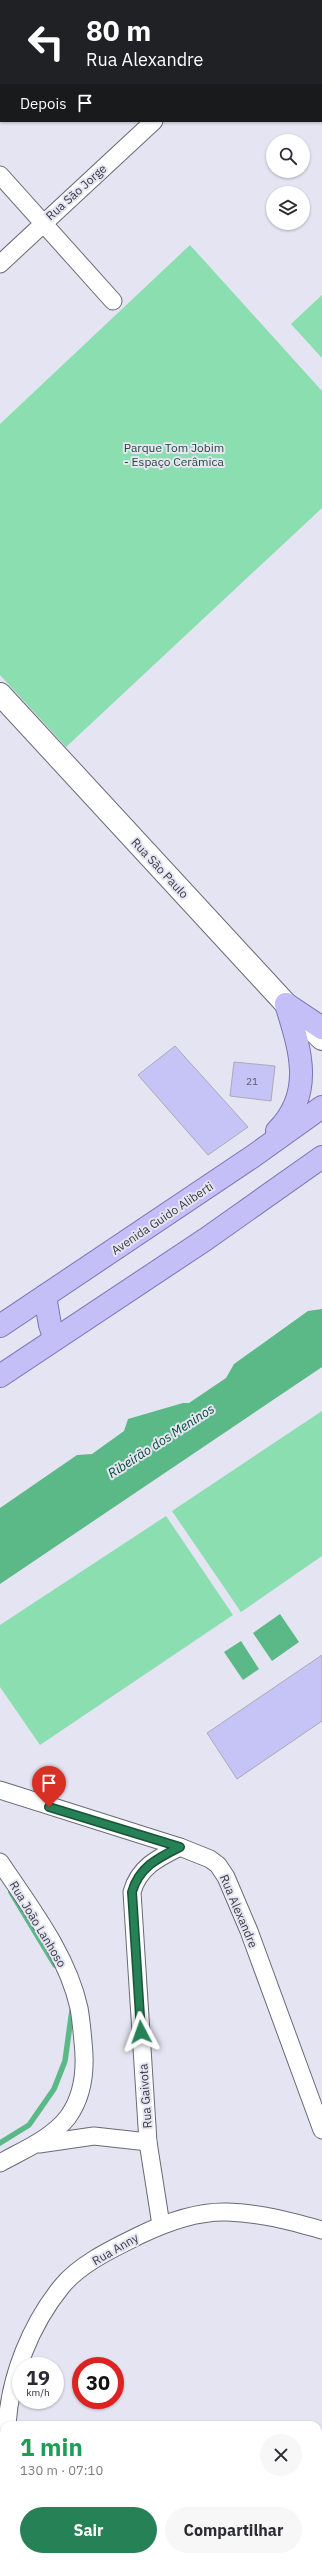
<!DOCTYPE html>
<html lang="pt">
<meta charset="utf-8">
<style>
:root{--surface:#fff;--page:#f7f7f7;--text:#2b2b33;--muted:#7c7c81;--accent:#278156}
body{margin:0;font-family:"IBM Plex Sans",sans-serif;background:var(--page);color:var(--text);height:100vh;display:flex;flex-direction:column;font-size:15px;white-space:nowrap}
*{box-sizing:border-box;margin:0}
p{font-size:13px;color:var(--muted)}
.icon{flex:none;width:22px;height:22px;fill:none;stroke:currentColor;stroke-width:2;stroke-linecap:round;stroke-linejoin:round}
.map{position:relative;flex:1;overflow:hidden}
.details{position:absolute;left:0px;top:2421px;width:322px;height:140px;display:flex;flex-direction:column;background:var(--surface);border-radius:12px 12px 0 0;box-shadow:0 1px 3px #0004}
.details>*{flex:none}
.banner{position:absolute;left:0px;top:0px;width:322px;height:122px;box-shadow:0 1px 3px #0004;background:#202124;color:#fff;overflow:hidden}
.fabs{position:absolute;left:266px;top:134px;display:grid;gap:8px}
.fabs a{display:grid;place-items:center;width:44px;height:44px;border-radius:50%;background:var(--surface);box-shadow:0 1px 3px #0004;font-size:20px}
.speed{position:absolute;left:12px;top:2357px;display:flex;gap:8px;font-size:20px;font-weight:700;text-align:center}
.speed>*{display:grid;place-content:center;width:52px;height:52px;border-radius:50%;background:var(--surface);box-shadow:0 1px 3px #0004;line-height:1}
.speed small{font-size:10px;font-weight:400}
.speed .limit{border:6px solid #d22;background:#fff;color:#111}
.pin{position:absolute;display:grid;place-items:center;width:34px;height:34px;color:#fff;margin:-41px -17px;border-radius:50% 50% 50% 0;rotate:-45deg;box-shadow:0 0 4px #0007}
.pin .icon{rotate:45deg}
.me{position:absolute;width:44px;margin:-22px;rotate:356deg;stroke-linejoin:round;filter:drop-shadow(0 0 3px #0008)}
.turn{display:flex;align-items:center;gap:14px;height:84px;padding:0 20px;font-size:18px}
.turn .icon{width:52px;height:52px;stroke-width:2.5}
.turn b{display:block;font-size:28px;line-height:34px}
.then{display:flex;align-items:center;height:38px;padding:0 20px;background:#0003;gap:8px;font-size:15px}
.round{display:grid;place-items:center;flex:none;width:42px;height:42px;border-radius:21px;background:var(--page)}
.headline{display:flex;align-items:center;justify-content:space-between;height:68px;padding:0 20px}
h1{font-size:24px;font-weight:700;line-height:30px;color:#1e9e55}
.button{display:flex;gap:8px;margin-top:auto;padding:8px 20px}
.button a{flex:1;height:46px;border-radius:24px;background:var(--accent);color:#fff;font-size:16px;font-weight:700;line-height:46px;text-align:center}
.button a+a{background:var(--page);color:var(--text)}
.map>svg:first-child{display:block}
</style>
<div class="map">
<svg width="322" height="2561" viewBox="0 0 322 2561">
<rect width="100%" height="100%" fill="#e4e4f2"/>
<g fill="#8adeaf">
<path d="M190,245L322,391V508L66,747L0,675V424Z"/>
<path d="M322,295V358L291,324Z"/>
<path d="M322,1411V1556L241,1612L172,1511Z"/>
<path d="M166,1516L233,1615L40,1745L0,1687V1625Z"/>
</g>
<g fill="#5bb988">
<path d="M322,1309V1367L0,1584V1508L77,1455L92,1454L124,1431L128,1419L183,1403H189L226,1378L234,1364L308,1311Z"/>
<path d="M280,1614L299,1642L272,1661L253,1633Z"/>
<path d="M241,1641L259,1669L243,1680L224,1652Z"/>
</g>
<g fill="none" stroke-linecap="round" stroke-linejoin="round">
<g stroke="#5bb988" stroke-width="5.5">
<path d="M11,1892L55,1965"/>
<path d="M0,2143L29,2125L54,2089L65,2061L72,2010"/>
</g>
</g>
<g fill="#c6c4f6" stroke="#aaaab7">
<path d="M175,1046L248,1127L208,1155L138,1075Z"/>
<path d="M234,1062L275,1066L271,1101L230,1096Z"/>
<path d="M322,1655V1721L237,1779L207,1733Z"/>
</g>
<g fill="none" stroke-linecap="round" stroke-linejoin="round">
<defs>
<g id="street">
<path d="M285,1L286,0"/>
<path d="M0,175L113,301"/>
<path d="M0,264L154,121"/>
<path d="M0,1790L180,1847L210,1859L218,1865L226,1877L249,1931L322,2130"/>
<path d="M0,1862C30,1907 67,1954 79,2008C81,2019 82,2031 83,2042C86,2068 84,2095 68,2117C51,2139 23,2150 0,2163"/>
<path d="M39,2144L94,2136L148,2142"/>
<path d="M161,2225L148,2142L132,1892C139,1867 158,1858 180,1847"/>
<path d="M7,2425C10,2376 31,2324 62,2286C81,2263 114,2248 140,2235C167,2222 197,2211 227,2212C261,2213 290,2221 322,2230"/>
<path d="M318,2466L322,2467"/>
<path d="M44,2557L47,2561"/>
<path d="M243,2557V2561"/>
</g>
<path id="secondary" d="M0,694L286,1004L322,1039"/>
<g id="primary">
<path d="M286,1004L322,1028"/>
<path d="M277,1131C315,1093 300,1049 286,1004"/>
<path d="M45,1296L50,1325L55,1339"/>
<path d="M0,1326L252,1157L322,1107"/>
<path d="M0,1376L206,1239L322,1157"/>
</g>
</defs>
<use href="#street" stroke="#6a6a76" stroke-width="19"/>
<use href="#secondary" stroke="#6a6a76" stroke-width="24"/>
<use href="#primary" stroke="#7b74b5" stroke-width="24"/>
<use href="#street" stroke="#fff" stroke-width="17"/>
<use href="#secondary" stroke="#fff" stroke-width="22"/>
<use href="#primary" stroke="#c5bff8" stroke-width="22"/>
</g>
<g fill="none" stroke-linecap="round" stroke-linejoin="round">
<defs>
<path id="route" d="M49,1807L180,1847C158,1858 139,1867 132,1892L141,2032"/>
</defs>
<use href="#route" stroke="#195438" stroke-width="10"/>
<use href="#route" stroke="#278156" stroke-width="7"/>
</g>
<g text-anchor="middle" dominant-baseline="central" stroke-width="4" stroke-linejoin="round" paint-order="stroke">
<g font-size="10" fill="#5d5c6e">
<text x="252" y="1081">21</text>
</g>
<g font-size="12" fill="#3a3a40" stroke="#e4e4f2">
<text transform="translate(76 192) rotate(-42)">Rua São Jorge</text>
<text transform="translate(160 868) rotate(47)">Rua São Paulo</text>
<text transform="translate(162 1218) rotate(-34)">Avenida Guido Aliberti</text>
<text transform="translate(239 1911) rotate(67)">Rua Alexandre</text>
<text transform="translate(38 1924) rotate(59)">Rua João Lanhoso</text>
<text transform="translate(145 2096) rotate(-94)">Rua Gaivota</text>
<text transform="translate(115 2249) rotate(-30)">Rua Anny</text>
</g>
<g font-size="12" fill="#224934" stroke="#e4e4f2">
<text x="174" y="447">Parque Tom Jobim<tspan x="174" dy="14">- Espaço Cerâmica</tspan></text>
</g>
<g font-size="13" font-style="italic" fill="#004e2e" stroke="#e4e4f2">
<text transform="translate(161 1441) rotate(-33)">Ribeirão dos Meninos</text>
</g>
</g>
</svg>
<div class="fabs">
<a><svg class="icon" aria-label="search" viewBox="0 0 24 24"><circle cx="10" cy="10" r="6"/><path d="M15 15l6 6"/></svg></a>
<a><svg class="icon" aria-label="layers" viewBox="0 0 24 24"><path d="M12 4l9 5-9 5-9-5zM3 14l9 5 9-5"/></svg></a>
</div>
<div class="speed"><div>19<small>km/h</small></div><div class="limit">30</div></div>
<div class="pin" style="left:49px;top:1807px;background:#d93025"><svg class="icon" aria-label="arrive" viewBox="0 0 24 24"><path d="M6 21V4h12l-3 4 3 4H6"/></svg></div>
<svg class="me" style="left:141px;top:2032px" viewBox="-20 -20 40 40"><path d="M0-17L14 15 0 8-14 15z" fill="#278156" stroke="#fff" stroke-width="4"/></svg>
<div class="banner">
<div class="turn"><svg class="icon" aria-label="left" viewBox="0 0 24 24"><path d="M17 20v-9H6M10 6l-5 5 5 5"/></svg><div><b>80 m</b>Rua Alexandre</div></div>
<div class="then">Depois<svg class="icon" aria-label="arrive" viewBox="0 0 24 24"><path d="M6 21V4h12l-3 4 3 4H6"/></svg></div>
</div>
<section class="details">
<div class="headline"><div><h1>1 min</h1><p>130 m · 07:10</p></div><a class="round"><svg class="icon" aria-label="close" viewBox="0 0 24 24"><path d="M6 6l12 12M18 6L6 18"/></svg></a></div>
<div class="button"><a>Sair</a><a>Compartilhar</a></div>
</section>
</div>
